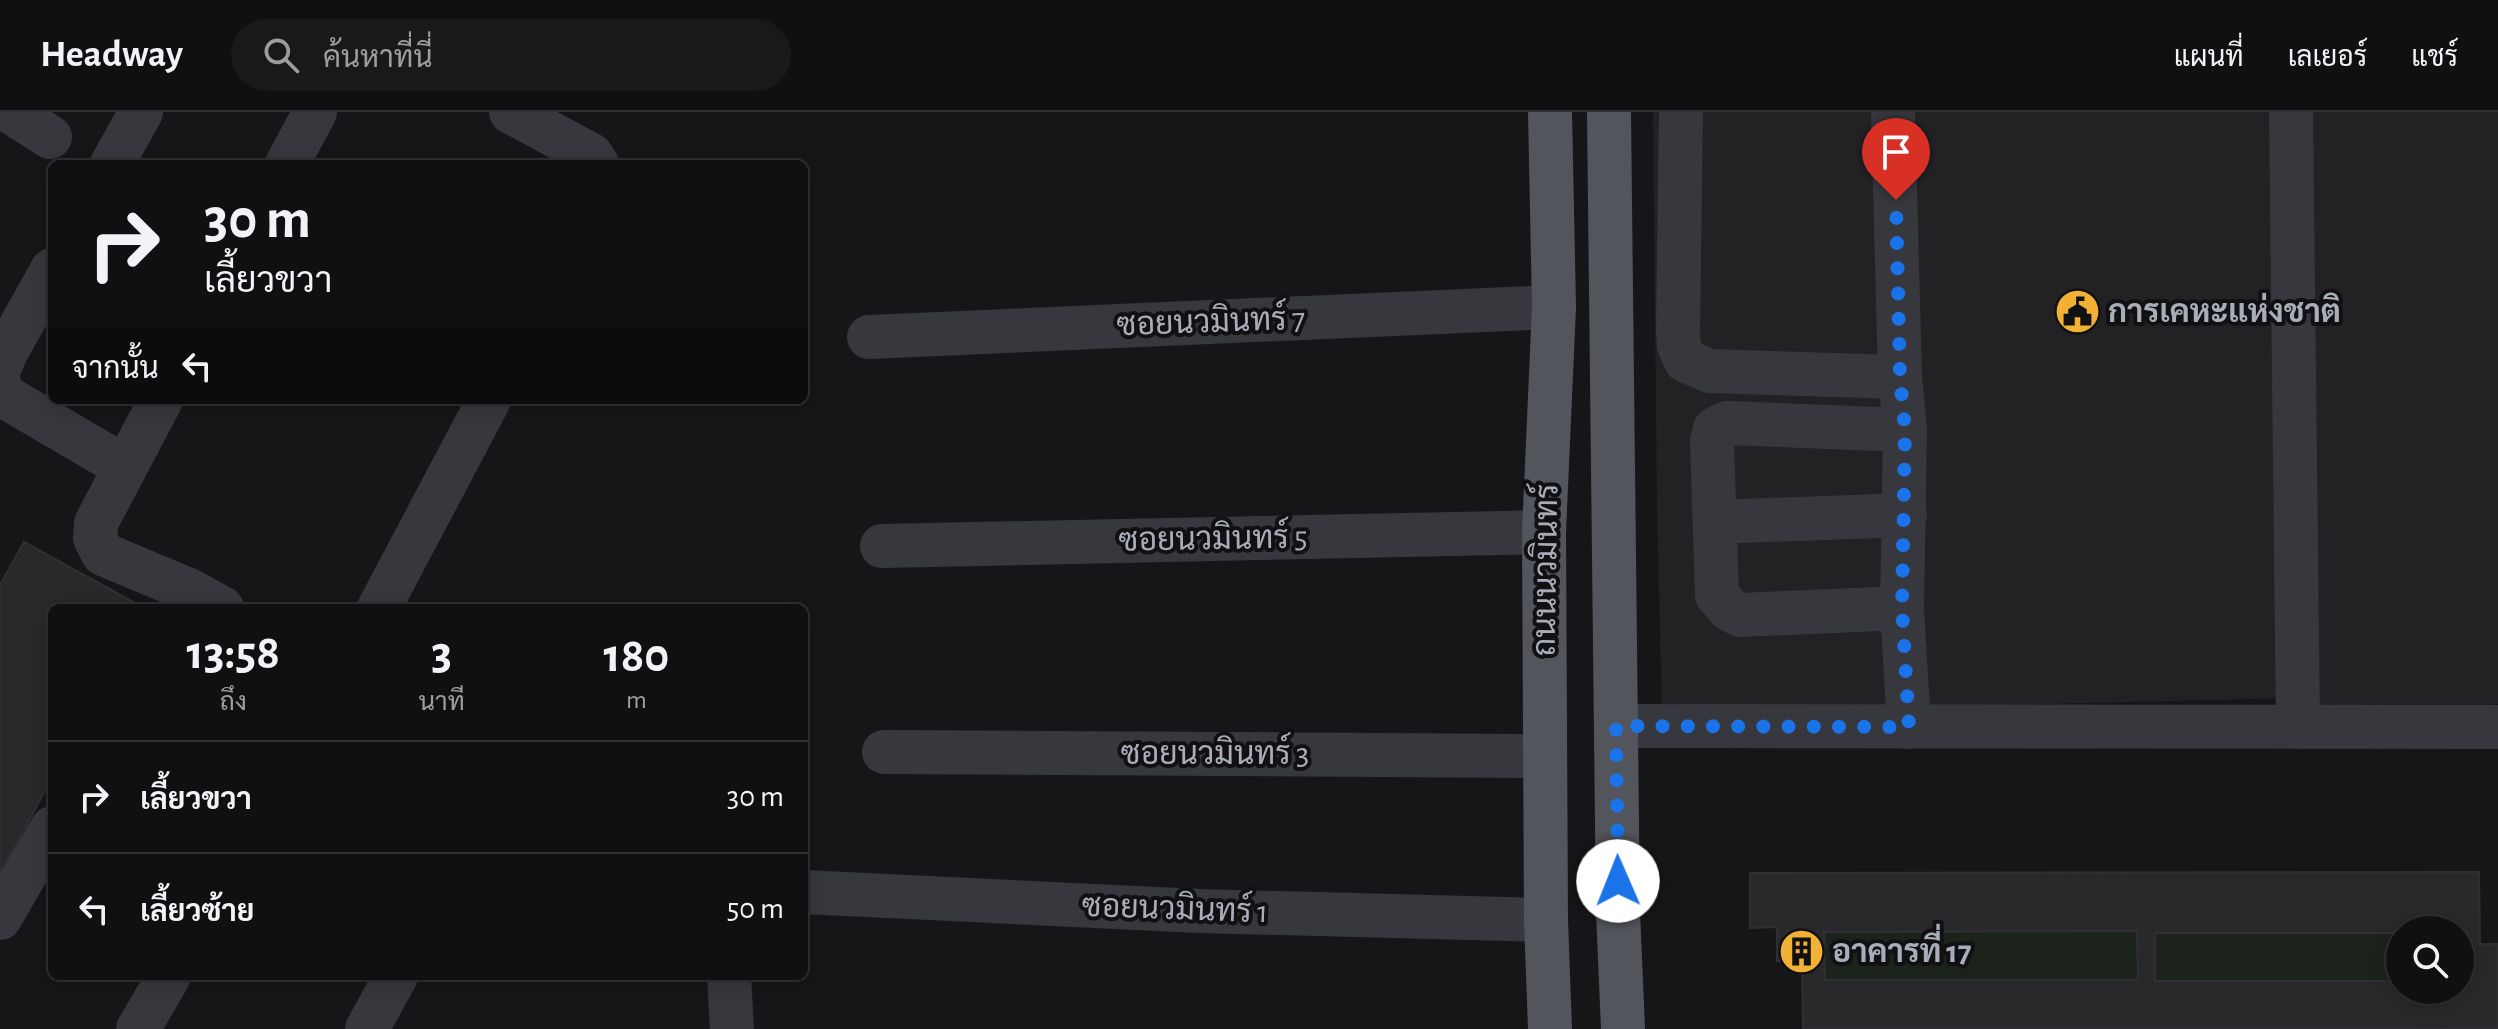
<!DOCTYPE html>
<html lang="th">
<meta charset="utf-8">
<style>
:root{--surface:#101012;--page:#19191b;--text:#f1f3f6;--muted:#9c9d9f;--line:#303032}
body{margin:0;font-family:"Alegreya Sans",Sarabun,sans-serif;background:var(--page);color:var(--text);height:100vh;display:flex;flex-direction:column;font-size:30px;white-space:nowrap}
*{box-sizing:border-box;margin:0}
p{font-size:26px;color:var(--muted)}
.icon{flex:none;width:44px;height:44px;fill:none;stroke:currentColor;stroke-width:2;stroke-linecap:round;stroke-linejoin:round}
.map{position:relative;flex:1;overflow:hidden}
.details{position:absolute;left:48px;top:492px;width:760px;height:376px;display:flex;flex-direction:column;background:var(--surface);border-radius:12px;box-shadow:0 4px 20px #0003,0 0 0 2px var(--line)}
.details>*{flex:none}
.guide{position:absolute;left:48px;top:48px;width:760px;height:244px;border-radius:12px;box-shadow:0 4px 20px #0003,0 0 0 2px var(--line);background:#101012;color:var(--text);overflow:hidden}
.controls{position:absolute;left:2386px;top:804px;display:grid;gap:16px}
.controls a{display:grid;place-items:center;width:88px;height:88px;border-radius:50%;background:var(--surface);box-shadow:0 4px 20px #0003,0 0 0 2px var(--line);font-size:40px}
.pin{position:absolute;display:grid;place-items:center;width:68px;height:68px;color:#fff;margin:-82px -34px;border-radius:50% 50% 50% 0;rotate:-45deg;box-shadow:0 0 8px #0007}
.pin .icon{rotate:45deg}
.me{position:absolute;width:88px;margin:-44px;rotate:359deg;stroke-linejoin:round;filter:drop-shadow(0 0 6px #0008)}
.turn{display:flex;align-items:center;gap:28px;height:168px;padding:0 24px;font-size:36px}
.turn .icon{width:104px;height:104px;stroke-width:2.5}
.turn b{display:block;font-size:56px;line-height:68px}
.then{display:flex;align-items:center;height:76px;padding:0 24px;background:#0003;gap:16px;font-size:30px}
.eta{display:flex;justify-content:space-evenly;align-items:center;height:136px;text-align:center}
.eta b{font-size:48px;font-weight:700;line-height:56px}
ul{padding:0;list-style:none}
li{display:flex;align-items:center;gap:24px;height:112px;padding:0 24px;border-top:2px solid var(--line)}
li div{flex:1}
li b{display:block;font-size:30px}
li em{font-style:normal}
header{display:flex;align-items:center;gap:48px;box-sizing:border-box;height:112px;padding:0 40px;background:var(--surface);border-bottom:2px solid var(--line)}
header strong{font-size:38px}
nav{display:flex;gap:44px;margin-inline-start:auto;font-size:28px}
.search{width:560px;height:72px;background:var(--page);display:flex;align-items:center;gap:20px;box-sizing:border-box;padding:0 28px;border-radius:44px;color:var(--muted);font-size:30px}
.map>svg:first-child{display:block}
</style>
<header>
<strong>Headway</strong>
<div class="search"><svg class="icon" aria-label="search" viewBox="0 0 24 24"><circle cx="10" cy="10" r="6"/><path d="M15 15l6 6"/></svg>ค้นหาที่นี่</div>
<nav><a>แผนที่</a><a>เลเยอร์</a><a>แชร์</a></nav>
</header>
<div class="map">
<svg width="2498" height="917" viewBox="0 0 2498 917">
<rect width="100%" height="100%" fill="#161618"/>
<path fill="#222225" d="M1653,0H2498V592L2297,606V586L1662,601L1657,401Z"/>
<g fill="#1c231d">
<path d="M2137,819L2138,868H1825L1824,820Z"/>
<rect x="2155" y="821" width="245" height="48"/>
</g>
<g fill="#29292c" stroke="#303034" stroke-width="2" fill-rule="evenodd">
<path d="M24,430L144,496H52V666L0,762V473Z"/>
<path d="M2479,760L2480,832H2498V917H1803L1802,848L1777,849V815L1750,816V761ZM2400,818H2460V821L2468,820V869H2460V878H2400V869H2155V821H2400ZM2137,819L2138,868H1825L1824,820Z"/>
</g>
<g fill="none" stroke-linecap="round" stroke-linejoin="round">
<g stroke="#37383d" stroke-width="44">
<path d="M11,0L50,25"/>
<path d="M511,0L591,43L597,52"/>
<path d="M1681,0L1678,217L1679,234L1686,249L1710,259L1900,265"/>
<path d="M1893,0L1900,265L1905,318L1902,496L1909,615"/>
<path d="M2291,0L2298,615"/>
<path d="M112,52L141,0"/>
<path d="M287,52L315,0"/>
<path d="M869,225L1554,195"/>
<path d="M0,255L5,242L52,158"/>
<path d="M0,274L4,284L125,355"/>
<path d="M161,288L96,411L95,426L103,442L189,478L222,496"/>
<path d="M1715,410L1905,403"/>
<path d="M882,434L1544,420"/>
<path d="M379,496L489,288"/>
<path d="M1902,496L1740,503L1729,497L1717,483L1712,329L1715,317L1727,311L1905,318"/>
<path d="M1616,614L2498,615"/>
<path d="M884,640L1545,644"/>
<path d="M804,780L1199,799L1546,808"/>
<path d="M0,806L52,716"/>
<path d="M729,864L732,917"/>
<path d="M138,917L169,864"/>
<path d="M367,917L396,864"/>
</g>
<g stroke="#53555c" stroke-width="44">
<path d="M1550,0L1554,195L1544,420L1546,808L1550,917"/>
<path d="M1609,0L1618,800L1623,917"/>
</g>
</g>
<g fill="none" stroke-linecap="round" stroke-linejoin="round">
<path stroke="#1a73e8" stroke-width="14" stroke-dasharray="0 25.2" d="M1618,769L1616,614L1909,615L1902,496L1905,318L1900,265L1896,88"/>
</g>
<defs>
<symbol id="civic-disc" viewBox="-11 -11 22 22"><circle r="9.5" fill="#f2b134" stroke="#111113"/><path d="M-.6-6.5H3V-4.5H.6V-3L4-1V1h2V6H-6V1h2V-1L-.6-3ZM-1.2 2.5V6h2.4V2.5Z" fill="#111"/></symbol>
<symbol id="building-disc" viewBox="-11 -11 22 22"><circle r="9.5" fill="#f2b134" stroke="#111113"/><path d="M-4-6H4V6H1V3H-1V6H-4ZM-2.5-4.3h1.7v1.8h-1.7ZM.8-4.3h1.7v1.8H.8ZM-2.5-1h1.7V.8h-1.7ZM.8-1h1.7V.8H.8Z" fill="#111"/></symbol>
</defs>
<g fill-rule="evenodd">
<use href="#civic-disc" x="2052" y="174" width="51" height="51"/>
<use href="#building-disc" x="1776" y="814" width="51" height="51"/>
</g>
<g text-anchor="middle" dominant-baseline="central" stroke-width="8" stroke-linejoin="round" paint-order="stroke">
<g font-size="32" font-weight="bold" fill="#a8adb8" stroke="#111113" text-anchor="start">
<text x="2108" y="200">การเคหะแห่งชาติ</text>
<text x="1832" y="840">อาคารที่ 17</text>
</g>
<g font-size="32" fill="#a8adb8" stroke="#111113">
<text transform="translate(1211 210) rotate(-2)">ซอยนวมินทร์ 7</text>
<text transform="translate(1213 427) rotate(-1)">ซอยนวมินทร์ 5</text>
<text transform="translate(1546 458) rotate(-89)">ถนนนวมินทร์</text>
<text x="1215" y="642">ซอยนวมินทร์ 3</text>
<text transform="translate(1175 797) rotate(2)">ซอยนวมินทร์ 1</text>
</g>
</g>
</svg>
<div class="controls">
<a><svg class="icon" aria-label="search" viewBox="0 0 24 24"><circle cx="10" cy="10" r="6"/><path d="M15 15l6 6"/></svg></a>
</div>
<div class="pin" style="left:1896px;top:88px;background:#d93025"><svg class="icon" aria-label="arrive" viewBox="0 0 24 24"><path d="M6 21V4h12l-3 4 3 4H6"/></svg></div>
<svg class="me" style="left:1618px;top:769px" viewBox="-20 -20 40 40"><circle r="19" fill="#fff"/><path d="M0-13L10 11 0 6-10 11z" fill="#1a73e8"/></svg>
<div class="guide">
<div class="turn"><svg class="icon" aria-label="right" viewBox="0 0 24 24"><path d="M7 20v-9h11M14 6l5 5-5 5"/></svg><div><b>30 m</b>เลี้ยวขวา</div></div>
<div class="then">จากนั้น<svg class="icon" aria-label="left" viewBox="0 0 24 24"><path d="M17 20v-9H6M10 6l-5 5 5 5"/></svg></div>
</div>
<section class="details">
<div class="eta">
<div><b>13:58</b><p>ถึง</p></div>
<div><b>3</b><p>นาที</p></div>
<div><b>180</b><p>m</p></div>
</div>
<ul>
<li><svg class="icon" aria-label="right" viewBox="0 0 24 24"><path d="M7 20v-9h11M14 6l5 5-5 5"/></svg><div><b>เลี้ยวขวา</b></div><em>30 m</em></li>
<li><svg class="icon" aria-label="left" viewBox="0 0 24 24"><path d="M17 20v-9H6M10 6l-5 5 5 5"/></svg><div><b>เลี้ยวซ้าย</b></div><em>50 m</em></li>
</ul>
</section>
</div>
